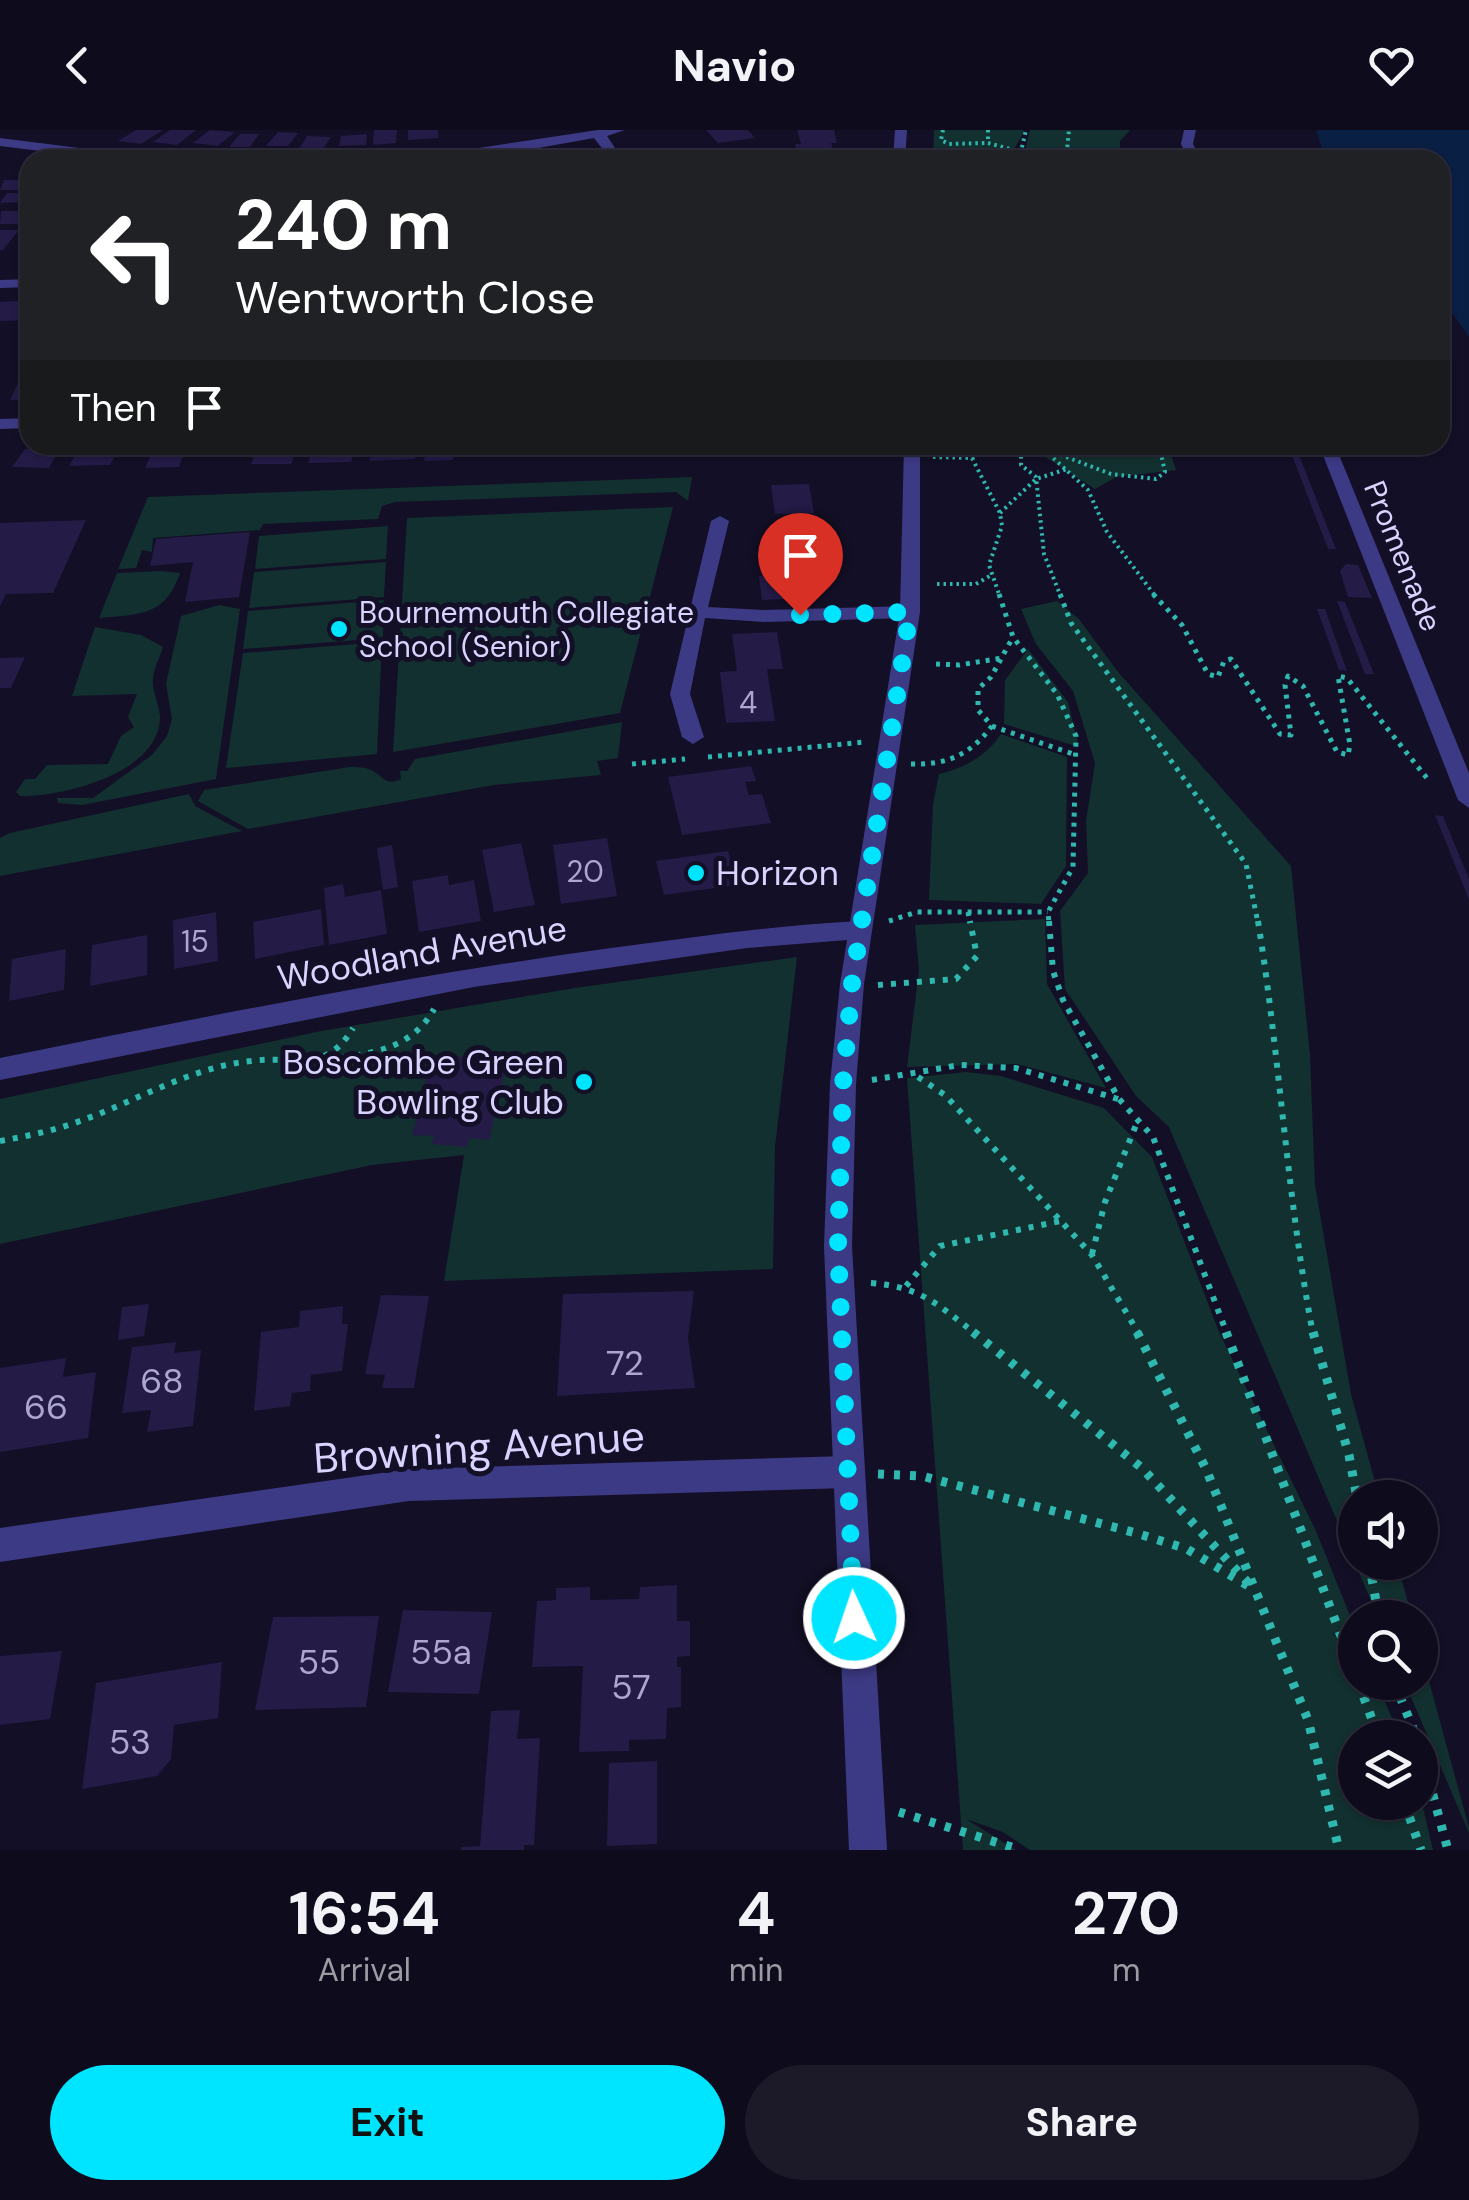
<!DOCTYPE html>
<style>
:root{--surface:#0e0b1c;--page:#1c1929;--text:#f1f3f6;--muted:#9b9ba3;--line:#2e2b3b;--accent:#00e5ff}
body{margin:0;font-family:"DM Sans",sans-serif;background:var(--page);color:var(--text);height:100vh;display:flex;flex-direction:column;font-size:38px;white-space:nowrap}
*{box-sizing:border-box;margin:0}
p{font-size:32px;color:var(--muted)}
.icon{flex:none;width:55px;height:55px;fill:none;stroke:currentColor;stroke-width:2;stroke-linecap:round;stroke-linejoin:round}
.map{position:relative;height:1720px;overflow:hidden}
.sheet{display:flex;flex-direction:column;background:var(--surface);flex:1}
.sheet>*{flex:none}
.banner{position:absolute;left:20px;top:20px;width:1430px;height:305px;border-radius:30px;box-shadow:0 2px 8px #0004,0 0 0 2px var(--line);background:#202124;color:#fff;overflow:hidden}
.fabs{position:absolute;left:1338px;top:1350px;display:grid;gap:20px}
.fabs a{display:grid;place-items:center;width:100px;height:100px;border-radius:50%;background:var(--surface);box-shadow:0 2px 8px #0004,0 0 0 2px var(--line);font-size:50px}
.pin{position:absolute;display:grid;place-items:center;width:85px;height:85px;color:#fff;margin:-102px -42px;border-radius:50% 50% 50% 0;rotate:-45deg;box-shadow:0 0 10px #0007}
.pin .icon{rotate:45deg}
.me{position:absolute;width:110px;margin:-55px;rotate:357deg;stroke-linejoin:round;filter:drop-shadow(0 0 8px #0008)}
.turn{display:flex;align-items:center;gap:35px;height:210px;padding:0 50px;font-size:45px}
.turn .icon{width:130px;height:130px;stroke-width:2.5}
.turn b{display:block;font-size:70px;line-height:85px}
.then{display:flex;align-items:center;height:95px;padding:0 50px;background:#0003;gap:20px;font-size:38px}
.eta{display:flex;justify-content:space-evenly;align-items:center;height:170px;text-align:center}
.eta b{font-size:60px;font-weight:700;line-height:70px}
.cta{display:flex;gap:20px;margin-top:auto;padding:20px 50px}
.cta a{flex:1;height:115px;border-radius:60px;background:var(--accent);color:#111;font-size:40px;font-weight:700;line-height:115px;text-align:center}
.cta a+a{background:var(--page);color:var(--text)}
header{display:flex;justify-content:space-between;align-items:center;height:130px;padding:0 50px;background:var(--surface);font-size:45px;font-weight:700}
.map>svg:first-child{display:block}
</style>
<header><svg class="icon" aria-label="back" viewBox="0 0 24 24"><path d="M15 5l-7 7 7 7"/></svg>Navio<svg class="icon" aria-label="heart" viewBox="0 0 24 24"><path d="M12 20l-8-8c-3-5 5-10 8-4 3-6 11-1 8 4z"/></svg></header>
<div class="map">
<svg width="1469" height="1720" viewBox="0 0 1469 1720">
<rect width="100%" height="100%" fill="#130f26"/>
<g fill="#12302f">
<path d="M934,0H1023L1024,2L1013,21L1017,23L1015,30H933Z"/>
<path d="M1030,0H1130L1120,11V21L1144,30H1023Z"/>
<path d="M1027,315H1168L1176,340L1116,347L1095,359Z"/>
<path d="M692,347L688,371L676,362L395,372L382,376L378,389L263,394L260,400L153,408L152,422L142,420L136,438L118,439L148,367Z"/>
<path d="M673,377L620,583L393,622L407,388Z"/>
<path d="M388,396L386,429L255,439L259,406Z"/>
<path d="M386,432L384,467L249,478L254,442Z"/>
<path d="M161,441L180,443C165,487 139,484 99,488L117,443Z"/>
<path d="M384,470L383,508L243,519L248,481Z"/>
<path d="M1057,471L1079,489L1118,542L1291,736L1310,925L1315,1055L1351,1264L1379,1367L1355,1368V1432L1397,1433L1412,1487H1378L1169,997L1136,966L1065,859L1060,781L1088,743L1086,691L1095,633L1073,561L1036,514L1021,479Z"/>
<path d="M219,475L240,479L216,649L82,675L58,673L57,668H93L152,625L167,606L172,589L166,554L181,486Z"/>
<path d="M95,497L141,505L163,517C159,530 152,541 153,555C154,565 159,576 160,586C161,643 63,667 20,666L16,662L25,649H35L47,635L108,634L121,606L134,597L128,587L137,564L72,566Z"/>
<path d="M382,512L377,624L226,638L243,523Z"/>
<path d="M1028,519L1068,572L1079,617L1004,594L1005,550Z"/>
<path d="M622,592L618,628L597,631L601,645L494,655L248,699L198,671L204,660L350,637C357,637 367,637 373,641C385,648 386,656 401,649L400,641H407L415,629Z"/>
<path d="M1001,604L1067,627L1066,736L1041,774L929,770L933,674L939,644C965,638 986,626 1001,604Z"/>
<path d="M189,664L195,676L242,701L0,746V708L10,703Z"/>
<path d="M1045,789L1047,854L1106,958L1017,934L907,937L919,840L915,795Z"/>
<path d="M797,827L775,1017L773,1139L444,1151L464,1025L372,1035L0,1114V969L321,901L575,858Z"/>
<path d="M966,942L1001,946L1104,978L1152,1027L1219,1202L1316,1401L1355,1498V1552L1377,1553L1400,1607L1355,1608V1672H1420V1665L1433,1720H1030L1003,1702L966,1689L1016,1720H963L907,948Z"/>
<path d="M1420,1518L1469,1698V1703L1405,1553L1420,1552Z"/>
</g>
<path fill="#0a1f44" d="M1316,0H1469V207L1440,166V30H1326Z"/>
<g fill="#241b47">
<path d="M136,0H163L141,14L118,11Z"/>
<path d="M170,0H196L177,15L153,12Z"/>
<path d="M210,0L235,2L218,16L193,13Z"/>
<path d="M374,0H397L396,13L373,15Z"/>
<path d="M408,0H438V8L408,10Z"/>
<path d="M706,0H748L755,8L718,13Z"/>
<path d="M797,0H834L837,13H831L835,26L799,27L795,14H801Z"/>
<path d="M278,2L298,3L288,16H266Z"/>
<path d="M240,4H259L250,17H229Z"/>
<path d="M367,4L366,15L339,16L341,6Z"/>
<path d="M307,6L331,7L323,19H299Z"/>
<path d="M661,20H692L691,30H660Z"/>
<path d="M4,50H30V60H0Z"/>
<path d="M7,63H30V65L25,72L0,73Z"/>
<path d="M30,81L25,94H0L1,81Z"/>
<path d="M0,100H19L3,120H0Z"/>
<path d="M30,170V190L0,191V172Z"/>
<path d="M18,253H30V269L10,270Z"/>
<path d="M155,315H187L179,337L145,338Z"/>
<path d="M258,315H298L291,334H251Z"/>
<path d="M315,315H357L351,332L308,333Z"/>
<path d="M375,315H418L415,329L369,331Z"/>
<path d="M427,315H455L453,330L424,331Z"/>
<path d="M780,315H818L819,321L780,322Z"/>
<path d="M1288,315H1295L1336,419H1328Z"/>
<path d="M60,318L49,338L12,337L25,319Z"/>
<path d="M79,319H119L110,335L69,336Z"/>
<path d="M809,354L814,383L775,384L771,355Z"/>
<path d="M86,390L53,463L6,464L0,476V393Z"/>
<path d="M250,402L239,467L185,472L193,432L150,436L156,409Z"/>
<path d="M808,403L811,424H804L807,445H800L803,468L762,470L759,446H765L763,425H770L767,404Z"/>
<path d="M1346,434L1358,435L1372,468L1348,467L1340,441Z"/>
<path d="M1337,471L1345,472L1374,544H1365Z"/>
<path d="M1317,479H1325L1347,541L1339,540Z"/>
<path d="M777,502L783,539H767L775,591L726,593L720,542L737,541L732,504Z"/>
<path d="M25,527L11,558H0V528Z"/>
<path d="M751,636L756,651L745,652L749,665L762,664L771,693L682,705L668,647Z"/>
<path d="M1435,685L1443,686L1469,749V770Z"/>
<path d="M607,708L617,766L561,774L553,715Z"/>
<path d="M521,713L535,775L494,782L482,720Z"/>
<path d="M392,715L398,757L383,760L377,718Z"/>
<path d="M728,721L737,755L664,765L656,731Z"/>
<path d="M448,745L449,755L474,750L481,791L419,802L412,751Z"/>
<path d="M343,754L345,767L381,760L387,804L329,815L324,758Z"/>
<path d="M321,779L324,815L255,829L253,792Z"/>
<path d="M216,782L218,831L174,839L173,790Z"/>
<path d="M147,805V845L90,856L92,815Z"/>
<path d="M66,819L64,860L9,871L12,829Z"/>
<path d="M455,926L507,932L489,1010L469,1008L467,1017L432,1014L434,1006L412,1005L431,931L446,932Z"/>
<path d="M694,1161L688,1208L695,1258L557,1266L563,1164Z"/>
<path d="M381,1165L429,1166L414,1258H382L385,1245L365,1244Z"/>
<path d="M149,1174L144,1206L118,1210L122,1177Z"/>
<path d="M343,1176L342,1194H348L342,1241L311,1245L310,1261L292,1263L290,1276L254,1281L261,1202L299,1197L300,1181Z"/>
<path d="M176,1212L174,1223L201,1220L193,1296L147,1302L151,1280L122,1283L132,1217Z"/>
<path d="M66,1228L63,1247L96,1242L88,1308L0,1322V1238Z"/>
<path d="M677,1455V1491H690V1526L677,1527V1537H681V1577L667,1578L666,1609L629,1610V1621L579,1622L583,1536L532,1537L537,1471L556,1470V1458L590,1457V1470L639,1469L640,1457Z"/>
<path d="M403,1480L492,1482L479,1564L388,1562Z"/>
<path d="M379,1486L366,1577L255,1580L273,1487Z"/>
<path d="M62,1521L50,1589L0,1595V1526Z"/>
<path d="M222,1532L218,1588L174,1595L171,1629L157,1646L82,1659L96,1553Z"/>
<path d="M520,1580L517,1609L540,1608L534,1715H524V1720H461V1717L480,1716L491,1581Z"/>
<path d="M657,1631V1714L607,1716L609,1633Z"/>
</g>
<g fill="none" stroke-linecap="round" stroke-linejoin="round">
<g stroke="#2fb8b0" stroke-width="4" stroke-dasharray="2.5 4" stroke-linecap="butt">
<path d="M943,0L941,10L949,14L988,13"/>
<path d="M988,0V13L1021,22"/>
<path d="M1019,30L1026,0"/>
<path d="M1066,30L1069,0"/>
<path d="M1026,315L1021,321V335L1036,347L1044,424L1061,467"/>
<path d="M1039,315L1088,360L1107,402L1156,467"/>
<path d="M1048,320L1111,344L1156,349L1165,342L1159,315"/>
<path d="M933,327L972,328L1003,315"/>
<path d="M972,328L1000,383L1002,396L989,435L1000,467"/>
<path d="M1000,383L1036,349L1067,339"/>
<path d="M937,454H976L993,444"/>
</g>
<g stroke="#2fb8b0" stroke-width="5" stroke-dasharray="4 6" stroke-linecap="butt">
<path d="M999,464L1013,507L1057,564L1076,606L1073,737L1048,782L1049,793"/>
<path d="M1060,464L1071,493L1246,734L1258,793"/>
<path d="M1153,464L1182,495L1208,544L1218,547L1224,531L1231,529L1280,604L1291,605L1285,555L1288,546L1303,556L1337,622L1348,625L1350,615L1338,546L1347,548L1430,652"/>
<path d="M936,534L959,535L1002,528"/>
<path d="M992,596L1076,625"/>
<path d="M708,627L865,612"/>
<path d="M632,634L685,629"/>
<path d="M911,634C947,635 970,625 992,596L978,580V559L991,547L1013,507"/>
<path d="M968,782L970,793"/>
<path d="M889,791L917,782H1048"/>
</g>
<g stroke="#2fb8b0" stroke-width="6" stroke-dasharray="5 8" stroke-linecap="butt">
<path d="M1049,791L1053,841L1063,870L1119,969L1153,1007L1227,1204"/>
<path d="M1258,791C1280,928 1287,1068 1313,1204"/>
<path d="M878,855L956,849L977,826L970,791"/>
<path d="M330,929C371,924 412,919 434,879"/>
<path d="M918,947L945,965L1092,1125L1139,1204"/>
<path d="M872,950L960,935L1016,938L1118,969"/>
<path d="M0,1011C28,1006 56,1000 83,990C138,970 192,937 251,931C296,925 325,945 353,898"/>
<path d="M1092,1124L1105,1072L1138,990"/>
<path d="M871,1153C921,1157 937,1174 976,1204"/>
<path d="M906,1156L940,1116L1061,1091"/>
</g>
<g stroke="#2fb8b0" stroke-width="9" stroke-dasharray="6 10" stroke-linecap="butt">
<path d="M973,1202L1142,1338L1253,1458"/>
<path d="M1137,1202L1206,1339L1308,1590L1339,1720"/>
<path d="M1226,1202L1355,1543"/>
<path d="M1313,1202L1349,1325L1357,1368"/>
<path d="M878,1344L922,1346L1136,1403L1187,1419L1250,1457"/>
<path d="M1369,1432L1379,1488"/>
<path d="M1358,1552L1379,1608"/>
<path d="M1394,1552L1417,1608"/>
<path d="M1420,1618L1448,1720"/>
<path d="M1404,1672L1421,1720"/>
<path d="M899,1682L1021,1720"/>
</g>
<g fill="#3d3a85" fill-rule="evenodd">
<path d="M1184,0H1196L1193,14L1201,30H1189L1181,14Z"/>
<path d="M1319,315H1335L1469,643V678L1458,670Z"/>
</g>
<g fill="#3d3a85" fill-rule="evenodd">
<path d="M598,0H625L607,6L623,30H611L594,8L483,28L399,30Z"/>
<path d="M0,8L143,26L149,30H113L0,16Z"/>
<path d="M30,149V157L0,158V150Z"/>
<path d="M30,288V298L0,299V289Z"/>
<path d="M720,386L729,391L708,477L764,480L910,476L920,482L910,488L764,492L705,488L690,564L704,607L693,614L682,607L670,564L711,391Z"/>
<path d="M860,791L872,800L860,809L747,818L474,857L0,950V928C203,887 406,846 611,818C694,807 777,795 860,791Z"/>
<path d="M847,1326L858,1331L863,1342L858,1353L847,1358L409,1371L0,1432V1398L409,1339Z"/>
</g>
<g fill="#3d3a85" fill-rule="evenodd">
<path d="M895,0H907L905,30H893Z"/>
<path d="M904,315H920V482L864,854L856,954L852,1116L887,1720H849L824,1116L830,954L840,854L900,482Z"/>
</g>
</g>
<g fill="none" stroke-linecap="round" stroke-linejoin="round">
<path stroke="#00e5ff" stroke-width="18" stroke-dasharray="0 32.4" d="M800,485L910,482L852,854L843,954L838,1116L854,1488"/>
</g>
<g fill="#00e5ff" stroke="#130f26" stroke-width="4">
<circle cx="339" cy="499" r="10"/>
<circle cx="696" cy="743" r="10"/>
<circle cx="584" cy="952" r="10"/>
</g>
<g text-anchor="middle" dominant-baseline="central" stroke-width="10" stroke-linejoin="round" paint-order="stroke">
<g font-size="30" fill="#d9d4ff" stroke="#130f26">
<text transform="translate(1403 426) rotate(68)">Promenade</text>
</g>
<g font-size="30" fill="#d9d4ff" stroke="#130f26" text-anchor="start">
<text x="359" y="482">Bournemouth Collegiate<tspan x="359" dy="34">School (Senior)</tspan></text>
</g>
<g font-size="30" fill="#aca6d1">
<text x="748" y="572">4</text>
<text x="585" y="741">20</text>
<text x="195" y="811">15</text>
</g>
<g font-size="35" fill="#d9d4ff" stroke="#130f26" text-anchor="start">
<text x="716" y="743">Horizon</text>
<text x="564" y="932" text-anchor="end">Boscombe Green<tspan x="564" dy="40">Bowling Club</tspan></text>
</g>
<g font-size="35" fill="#d9d4ff" stroke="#130f26">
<text transform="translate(422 823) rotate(-10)">Woodland Avenue</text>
</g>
<g font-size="35" fill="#aca6d1">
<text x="625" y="1233">72</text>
<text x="162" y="1251">68</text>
<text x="46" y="1277">66</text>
<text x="441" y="1522">55a</text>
<text x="319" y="1532">55</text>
<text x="631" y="1557">57</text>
<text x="130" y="1612">53</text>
</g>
<g font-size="42" fill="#d9d4ff" stroke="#130f26">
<text transform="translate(479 1317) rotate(-4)">Browning Avenue</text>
</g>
</g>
</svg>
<div class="fabs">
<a><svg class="icon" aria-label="sound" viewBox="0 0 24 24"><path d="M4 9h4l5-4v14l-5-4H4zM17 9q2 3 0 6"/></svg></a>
<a><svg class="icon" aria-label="search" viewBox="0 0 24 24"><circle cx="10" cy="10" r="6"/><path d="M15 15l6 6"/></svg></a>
<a><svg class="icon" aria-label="layers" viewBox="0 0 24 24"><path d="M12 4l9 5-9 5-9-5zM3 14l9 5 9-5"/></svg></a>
</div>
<div class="pin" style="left:800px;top:485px;background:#d93025"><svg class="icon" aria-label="arrive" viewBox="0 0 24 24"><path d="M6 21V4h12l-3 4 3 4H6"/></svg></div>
<svg class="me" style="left:854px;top:1488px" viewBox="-20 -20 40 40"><circle r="17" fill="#00e5ff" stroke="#fff" stroke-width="3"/><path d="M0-11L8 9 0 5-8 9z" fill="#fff"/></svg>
<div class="banner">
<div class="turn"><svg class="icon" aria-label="left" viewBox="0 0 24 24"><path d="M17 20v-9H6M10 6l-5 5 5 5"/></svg><div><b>240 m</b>Wentworth Close</div></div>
<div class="then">Then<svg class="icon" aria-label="arrive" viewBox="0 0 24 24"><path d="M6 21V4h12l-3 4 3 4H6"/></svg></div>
</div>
</div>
<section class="sheet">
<div class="eta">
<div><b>16:54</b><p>Arrival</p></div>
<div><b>4</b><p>min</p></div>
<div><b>270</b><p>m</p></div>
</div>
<div class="cta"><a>Exit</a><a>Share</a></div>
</section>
